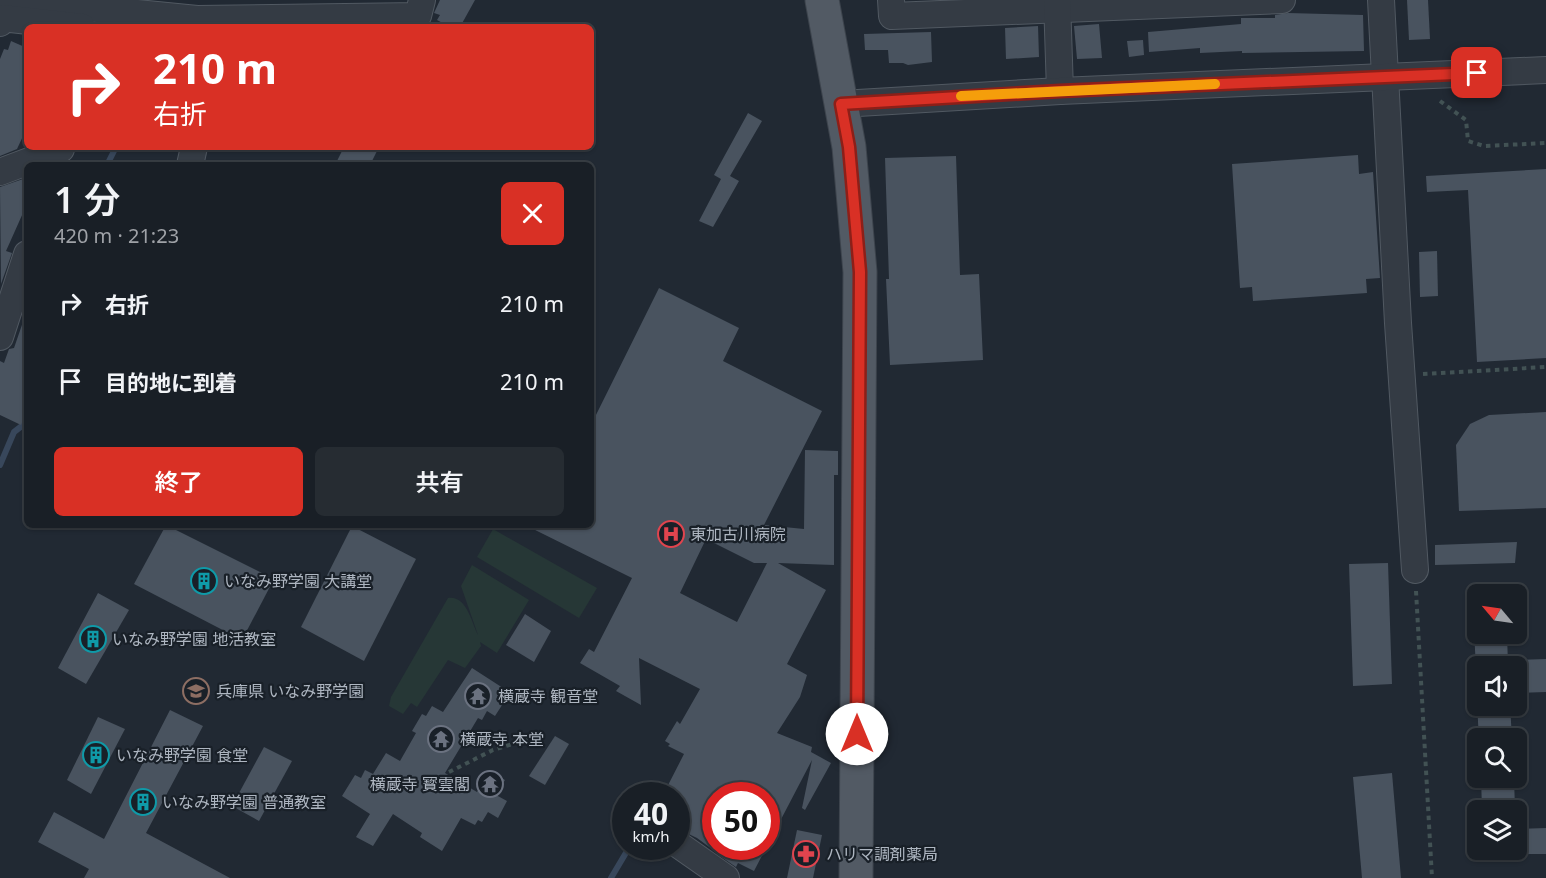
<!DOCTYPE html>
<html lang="ja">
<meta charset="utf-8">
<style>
:root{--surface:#191f26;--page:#262c32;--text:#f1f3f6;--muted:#9fa2a7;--line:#373d43;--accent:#d93025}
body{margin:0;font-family:"Noto Sans","Noto Sans JP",sans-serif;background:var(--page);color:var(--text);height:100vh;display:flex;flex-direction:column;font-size:22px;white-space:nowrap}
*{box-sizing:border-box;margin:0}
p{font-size:20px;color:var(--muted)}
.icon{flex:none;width:33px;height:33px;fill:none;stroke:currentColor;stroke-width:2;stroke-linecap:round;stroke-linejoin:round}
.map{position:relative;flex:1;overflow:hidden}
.details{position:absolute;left:24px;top:162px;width:570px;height:366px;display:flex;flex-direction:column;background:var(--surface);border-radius:9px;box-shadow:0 2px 4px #0004,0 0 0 2px var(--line)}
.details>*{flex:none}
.guide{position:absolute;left:24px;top:24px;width:570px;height:126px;border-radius:9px;box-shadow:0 2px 4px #0004,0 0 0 2px var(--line);background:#d93025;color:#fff;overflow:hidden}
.needle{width:39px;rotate:299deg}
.fabs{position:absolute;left:1467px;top:584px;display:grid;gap:12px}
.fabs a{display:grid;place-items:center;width:60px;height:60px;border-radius:9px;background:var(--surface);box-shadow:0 2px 4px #0004,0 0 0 2px var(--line);font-size:30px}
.speed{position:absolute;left:612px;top:782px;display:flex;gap:12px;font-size:30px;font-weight:700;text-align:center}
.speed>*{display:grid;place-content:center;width:78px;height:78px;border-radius:50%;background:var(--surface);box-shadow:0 2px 4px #0004,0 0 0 2px var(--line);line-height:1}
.speed small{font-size:15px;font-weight:400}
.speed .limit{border:9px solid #d22;background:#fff;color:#111}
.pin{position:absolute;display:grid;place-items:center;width:51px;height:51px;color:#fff;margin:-26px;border-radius:12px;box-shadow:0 3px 9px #0006}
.me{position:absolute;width:66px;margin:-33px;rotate:0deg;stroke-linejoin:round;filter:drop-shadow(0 0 4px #0008)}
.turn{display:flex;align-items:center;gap:21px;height:126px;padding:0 30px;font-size:27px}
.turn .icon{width:78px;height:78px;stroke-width:2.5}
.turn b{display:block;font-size:42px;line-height:51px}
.round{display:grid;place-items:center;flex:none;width:63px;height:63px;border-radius:9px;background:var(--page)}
.summary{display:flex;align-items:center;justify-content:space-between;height:102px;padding:0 30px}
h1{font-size:36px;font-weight:600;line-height:45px}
.action{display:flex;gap:12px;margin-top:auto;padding:12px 30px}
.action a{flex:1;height:69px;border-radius:9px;background:var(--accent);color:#fff;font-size:24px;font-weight:600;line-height:69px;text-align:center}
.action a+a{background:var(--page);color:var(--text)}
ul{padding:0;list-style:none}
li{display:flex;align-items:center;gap:18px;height:78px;padding:0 30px}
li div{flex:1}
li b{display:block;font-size:22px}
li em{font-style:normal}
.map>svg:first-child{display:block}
</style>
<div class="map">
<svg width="1546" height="878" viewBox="0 0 1546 878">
<rect width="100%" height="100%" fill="#212933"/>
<g fill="#263736">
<path d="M493,529L597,588L579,618L477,557Z"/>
<path d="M472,565L529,600L497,653L480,642L481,646L465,668L448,660L417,707L411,703L403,714L389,706L391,697L448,598C467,595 472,624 478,635L461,586Z"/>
</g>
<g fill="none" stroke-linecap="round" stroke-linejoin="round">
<g stroke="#38475b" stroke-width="6">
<path d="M107,165L116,147"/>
<path d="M0,465L14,432L27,422"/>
<path d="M657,795V785"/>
<path d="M611,878L630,846"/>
</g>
</g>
<g fill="#49535f" fill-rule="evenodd">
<path d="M440,0H475L460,27H450L437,20L440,15L434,13Z"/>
<path d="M1407,0H1428L1430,39L1409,40Z"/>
<path d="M1288,13L1363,15L1364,51L1242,53V51L1200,53V48L1149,52L1148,32L1241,24V18H1275V15Z"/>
<path d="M1099,24L1102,58L1077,59L1074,26Z"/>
<path d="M1038,26L1039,57L1006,59L1005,28Z"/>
<path d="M931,32L932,62L908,65L903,63H889L888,50H865L864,34Z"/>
<path d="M1143,40L1144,55L1129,57L1127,41Z"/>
<path d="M11,41L27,48V136L24,134L17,149L0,156V59L4,49L8,50Z"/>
<path d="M748,113L762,121L730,176L739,181L713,227L699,221L721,179L714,175Z"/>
<path d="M344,147H379L370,165H335Z"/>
<path d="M1358,155L1359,174L1373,172L1380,278L1366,279L1367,293L1253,301L1252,287L1240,288L1232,164Z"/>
<path d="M956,156L960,275L979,274L983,360L890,365L886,279H889L885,158Z"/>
<path d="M1546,169V358L1477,362L1468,190L1427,192L1426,176Z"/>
<path d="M23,179L27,181V204L6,251L12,253L1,284L0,187Z"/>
<path d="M1437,251L1438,296L1420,297L1419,252Z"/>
<path d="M659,288L739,328L723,361L822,411L764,525L804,529L805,450L838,451V475H834V565L778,563L826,590L787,664L807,675L800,697L777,733L812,747L811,752L831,763L805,810L802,808L812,760L754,871L738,863L736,867L717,854L721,846H766V795H716V811L706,830L716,835V852L697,838L676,828V795H663L684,754L668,746L670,744L665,741L677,721L680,724L700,689L639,658L641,705L616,691L620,686L580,663L589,649L594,652L632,578L525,525H591V425ZM706,539L754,563H767L737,622L680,593Z"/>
<path d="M24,319H27V412L21,425L0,415V361L4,363L9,349L14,348Z"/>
<path d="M1546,412V508L1459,511L1456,445L1470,424L1489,415Z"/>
<path d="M166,525L274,579L242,640L134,584Z"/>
<path d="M352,526L416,559L364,661L301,627Z"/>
<path d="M1517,542L1515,563L1435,565V545Z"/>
<path d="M1388,563L1392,684L1353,686L1349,564Z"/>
<path d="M98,593L129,610L86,684L58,668Z"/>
<path d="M525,614L551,631L534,662L506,645Z"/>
<path d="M1474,633H1507L1508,666H1476Z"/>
<path d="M1546,659V692L1516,693V660Z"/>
<path d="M472,668L503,688L497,697L504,702L495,716L487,711L482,720L478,718L445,773L477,792L488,771L505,780L496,795L507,801L498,818L488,812L482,822L478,820L475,825L461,818L442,851L420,837L422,833L393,814L373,846L356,837L370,814L342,796L355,775L361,778L365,770L373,774L386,753L400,761L416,733L412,731L422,714L426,716L432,706L443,712Z"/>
<path d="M1477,705H1510L1512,738H1479Z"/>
<path d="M170,710L203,726L146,833L230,878H84L89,869L38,842L54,812L104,839Z"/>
<path d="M98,717L125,729L91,794L67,780Z"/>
<path d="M555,736L569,744L545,785L529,776Z"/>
<path d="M264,747L292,761L259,821L232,806Z"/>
<path d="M1392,773L1401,878H1362L1353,777Z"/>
<path d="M1481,777H1514L1515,810H1482Z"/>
<path d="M1546,828V854H1516V829Z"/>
<path d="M797,830L822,835L813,878H787Z"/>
</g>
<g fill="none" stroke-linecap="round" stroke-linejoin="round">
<defs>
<g id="minor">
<path d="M8,0L197,19L418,16L422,0"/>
<path d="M891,0L892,16L1282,0"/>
<path d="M1057,0L1060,91"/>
<path d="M1381,0L1398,323L1415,570"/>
<path d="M0,23L2,18L82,27"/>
<path d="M841,104L1060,91L1546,70"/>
<path d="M190,165L194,147"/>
<path d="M0,172L61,149"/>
<path d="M0,337L27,254"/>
<path d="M676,843L726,878"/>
</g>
<path id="major" d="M822,0L849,147L860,272L856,878"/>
</defs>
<use href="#minor" stroke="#515962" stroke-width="28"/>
<use href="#major" stroke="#3d444d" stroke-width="35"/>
<g stroke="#425254" stroke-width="4" stroke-dasharray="4.5 4.5" stroke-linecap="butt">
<path d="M1440,101L1466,120L1468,141L1484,146L1546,143"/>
<path d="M1423,374L1546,367"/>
<path d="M1416,591L1432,878"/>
<path d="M449,772L493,750L542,735"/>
</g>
<use href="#minor" stroke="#343b44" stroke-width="26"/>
<use href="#major" stroke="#525a64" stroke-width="33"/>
</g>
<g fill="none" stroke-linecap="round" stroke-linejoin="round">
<defs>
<path id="route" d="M857,734L860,272L849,147L841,104L1060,91L1477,73"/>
</defs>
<use href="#route" stroke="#8d1f18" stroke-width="15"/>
<use href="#route" stroke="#d93025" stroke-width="10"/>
<path stroke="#f59e0b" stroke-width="10" d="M961,96L1215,84"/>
</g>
<defs>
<symbol id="hospital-ring" viewBox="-11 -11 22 22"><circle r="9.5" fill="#192028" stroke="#e0444e" stroke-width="1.5"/><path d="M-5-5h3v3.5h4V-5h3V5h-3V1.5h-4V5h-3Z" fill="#e0444e"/></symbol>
<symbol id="building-ring" viewBox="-11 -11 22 22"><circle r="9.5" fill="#192028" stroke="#0f9aa8" stroke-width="1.5"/><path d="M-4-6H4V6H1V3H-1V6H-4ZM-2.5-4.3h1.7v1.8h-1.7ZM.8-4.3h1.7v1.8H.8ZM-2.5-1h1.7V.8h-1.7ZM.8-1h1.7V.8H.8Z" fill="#0f9aa8"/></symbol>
<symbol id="school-ring" viewBox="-11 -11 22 22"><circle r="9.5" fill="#192028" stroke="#8d6e63" stroke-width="1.5"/><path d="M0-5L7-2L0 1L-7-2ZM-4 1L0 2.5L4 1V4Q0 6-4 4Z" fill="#8d6e63"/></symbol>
<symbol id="temple-ring" viewBox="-11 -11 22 22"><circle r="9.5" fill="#192028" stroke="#6b7280" stroke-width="1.5"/><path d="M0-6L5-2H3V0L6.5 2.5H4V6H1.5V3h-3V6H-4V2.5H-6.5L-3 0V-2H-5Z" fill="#6b7280"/></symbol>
<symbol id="pharmacy-ring" viewBox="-11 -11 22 22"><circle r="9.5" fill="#192028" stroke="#e0444e" stroke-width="1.5"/><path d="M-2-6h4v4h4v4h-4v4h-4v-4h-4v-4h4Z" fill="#e0444e"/></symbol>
</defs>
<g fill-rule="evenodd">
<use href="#hospital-ring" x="656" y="519" width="30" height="30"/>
<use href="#building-ring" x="189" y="566" width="30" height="30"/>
<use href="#building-ring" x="78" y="624" width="30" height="30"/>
<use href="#school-ring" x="181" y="676" width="30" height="30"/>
<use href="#temple-ring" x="463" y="681" width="30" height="30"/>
<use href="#temple-ring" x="426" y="724" width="30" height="30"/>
<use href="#building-ring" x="81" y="740" width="30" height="30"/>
<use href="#temple-ring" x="475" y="769" width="30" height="30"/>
<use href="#building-ring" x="128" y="787" width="30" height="30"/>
<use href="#pharmacy-ring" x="791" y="839" width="30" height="30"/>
</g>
<g text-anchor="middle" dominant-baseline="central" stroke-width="4.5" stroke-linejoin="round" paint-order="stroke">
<g font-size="16" fill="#aeb6c1" stroke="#192028" text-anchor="start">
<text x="690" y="534">東加古川病院</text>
<text x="224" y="581">いなみ野学園 大講堂</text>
<text x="112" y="639">いなみ野学園 地活教室</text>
<text x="216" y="691">兵庫県 いなみ野学園</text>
<text x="498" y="696">横蔵寺 観音堂</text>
<text x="460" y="739">横蔵寺 本堂</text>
<text x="116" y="755">いなみ野学園 食堂</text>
<text x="470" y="784" text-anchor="end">横蔵寺 寳雲閣</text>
<text x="162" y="802">いなみ野学園 普通教室</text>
<text x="826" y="854">ハリマ調剤薬局</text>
</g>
</g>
</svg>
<div class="fabs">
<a><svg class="needle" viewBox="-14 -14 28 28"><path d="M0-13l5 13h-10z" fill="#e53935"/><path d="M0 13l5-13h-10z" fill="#9fa2a7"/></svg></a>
<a><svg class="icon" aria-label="sound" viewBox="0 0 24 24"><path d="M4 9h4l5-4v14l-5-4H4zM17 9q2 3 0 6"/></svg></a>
<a><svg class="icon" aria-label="search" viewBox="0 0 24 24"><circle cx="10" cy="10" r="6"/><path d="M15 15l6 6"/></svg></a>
<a><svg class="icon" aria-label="layers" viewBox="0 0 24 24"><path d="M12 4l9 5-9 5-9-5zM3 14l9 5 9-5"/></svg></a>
</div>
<div class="speed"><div>40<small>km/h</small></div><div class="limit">50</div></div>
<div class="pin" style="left:1477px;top:73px;background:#d93025"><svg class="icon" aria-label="arrive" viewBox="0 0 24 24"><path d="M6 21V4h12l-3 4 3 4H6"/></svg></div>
<svg class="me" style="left:857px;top:734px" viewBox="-20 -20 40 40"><circle r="19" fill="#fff"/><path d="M0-13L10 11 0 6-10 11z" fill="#d93025"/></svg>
<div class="guide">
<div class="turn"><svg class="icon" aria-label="right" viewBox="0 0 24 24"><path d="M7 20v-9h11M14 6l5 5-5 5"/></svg><div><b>210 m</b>右折</div></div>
</div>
<section class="details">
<div class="summary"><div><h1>1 分</h1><p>420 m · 21:23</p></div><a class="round" style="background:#d93025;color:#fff"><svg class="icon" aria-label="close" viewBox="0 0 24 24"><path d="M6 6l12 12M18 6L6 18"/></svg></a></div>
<ul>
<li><svg class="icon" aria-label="right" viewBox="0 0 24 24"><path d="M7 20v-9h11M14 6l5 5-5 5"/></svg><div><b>右折</b></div><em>210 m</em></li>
<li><svg class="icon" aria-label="arrive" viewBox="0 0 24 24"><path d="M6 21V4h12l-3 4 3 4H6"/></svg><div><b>目的地に到着</b></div><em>210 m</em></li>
</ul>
<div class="action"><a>終了</a><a>共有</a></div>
</section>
</div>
